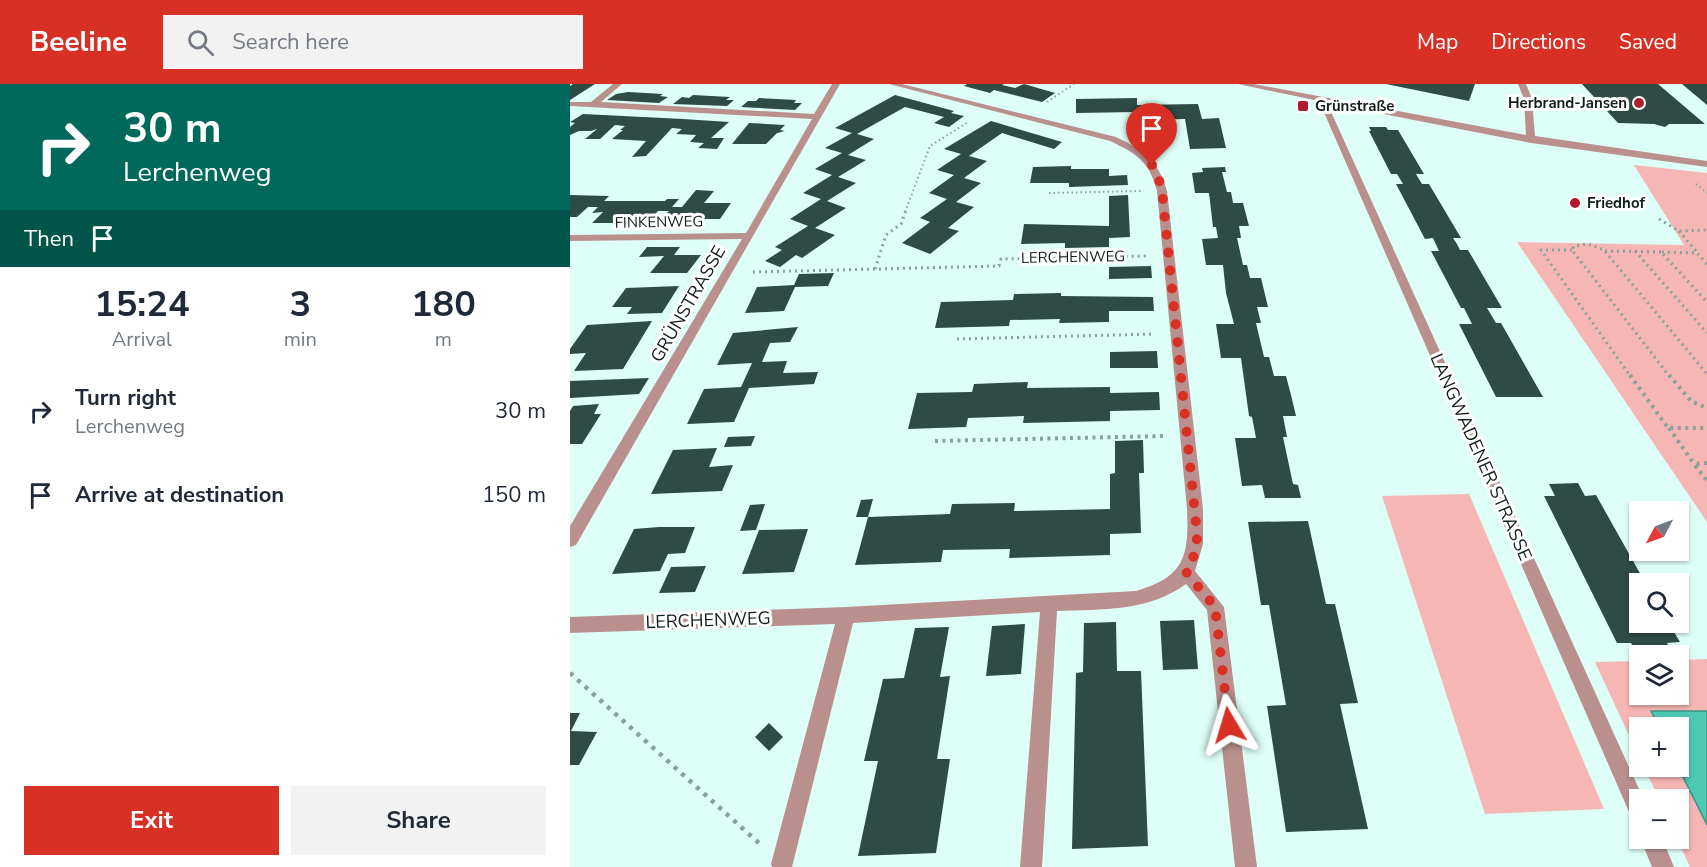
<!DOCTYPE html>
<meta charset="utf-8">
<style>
:root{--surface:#fff;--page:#f2f2f3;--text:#1f2937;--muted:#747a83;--accent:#d93025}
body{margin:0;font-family:"Nunito Sans",sans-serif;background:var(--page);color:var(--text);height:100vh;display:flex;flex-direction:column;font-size:22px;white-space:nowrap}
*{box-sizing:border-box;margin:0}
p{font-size:20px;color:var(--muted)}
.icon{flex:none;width:33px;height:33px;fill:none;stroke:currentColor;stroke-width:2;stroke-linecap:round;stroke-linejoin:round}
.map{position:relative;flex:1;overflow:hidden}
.details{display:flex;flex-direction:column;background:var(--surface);width:570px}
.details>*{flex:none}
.top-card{background:#00695c;color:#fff;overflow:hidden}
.needle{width:39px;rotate:229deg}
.buttons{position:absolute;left:1059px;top:417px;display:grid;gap:12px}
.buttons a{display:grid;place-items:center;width:60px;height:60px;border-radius:0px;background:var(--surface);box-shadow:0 2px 4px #0004;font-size:30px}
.pin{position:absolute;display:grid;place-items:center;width:51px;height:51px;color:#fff;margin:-62px -26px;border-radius:50% 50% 50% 0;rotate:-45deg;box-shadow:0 0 6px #0007}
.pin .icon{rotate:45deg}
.me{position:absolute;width:66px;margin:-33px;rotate:353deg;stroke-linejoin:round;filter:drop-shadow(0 0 4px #0008)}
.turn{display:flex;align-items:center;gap:21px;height:126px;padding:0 24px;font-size:27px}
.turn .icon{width:78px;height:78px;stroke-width:2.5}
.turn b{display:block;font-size:42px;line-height:51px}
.then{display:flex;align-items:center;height:57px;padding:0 24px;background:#0003;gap:12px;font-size:22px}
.eta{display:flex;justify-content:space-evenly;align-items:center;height:102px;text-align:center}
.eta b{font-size:36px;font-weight:700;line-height:42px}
.action{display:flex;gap:12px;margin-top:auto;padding:12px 24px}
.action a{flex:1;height:69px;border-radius:0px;background:var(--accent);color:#fff;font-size:24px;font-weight:700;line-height:69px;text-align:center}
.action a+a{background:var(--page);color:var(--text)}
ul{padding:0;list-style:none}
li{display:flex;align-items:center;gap:18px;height:84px;padding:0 24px}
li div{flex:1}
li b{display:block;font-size:22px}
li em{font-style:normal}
header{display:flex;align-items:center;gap:36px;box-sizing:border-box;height:84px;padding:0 30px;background:var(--accent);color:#fff}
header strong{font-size:28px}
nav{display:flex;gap:33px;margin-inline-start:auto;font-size:21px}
.search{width:420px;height:54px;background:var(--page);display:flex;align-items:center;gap:15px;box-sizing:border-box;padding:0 21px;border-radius:0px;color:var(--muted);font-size:22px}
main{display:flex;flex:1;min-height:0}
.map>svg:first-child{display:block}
</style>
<header>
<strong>Beeline</strong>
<div class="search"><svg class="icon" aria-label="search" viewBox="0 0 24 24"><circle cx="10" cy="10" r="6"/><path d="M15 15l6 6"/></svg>Search here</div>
<nav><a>Map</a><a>Directions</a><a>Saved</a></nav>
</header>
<main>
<section class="details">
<div class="top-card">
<div class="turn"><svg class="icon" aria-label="right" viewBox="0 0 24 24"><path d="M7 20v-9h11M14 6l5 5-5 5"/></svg><div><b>30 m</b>Lerchenweg</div></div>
<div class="then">Then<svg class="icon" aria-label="arrive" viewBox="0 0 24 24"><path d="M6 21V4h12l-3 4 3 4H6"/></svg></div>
</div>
<div class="eta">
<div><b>15:24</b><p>Arrival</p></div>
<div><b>3</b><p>min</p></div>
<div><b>180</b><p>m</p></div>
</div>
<ul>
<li><svg class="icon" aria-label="right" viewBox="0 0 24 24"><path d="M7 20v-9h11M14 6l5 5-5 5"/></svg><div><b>Turn right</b><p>Lerchenweg</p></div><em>30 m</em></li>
<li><svg class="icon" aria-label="arrive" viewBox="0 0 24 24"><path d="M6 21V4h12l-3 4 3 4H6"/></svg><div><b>Arrive at destination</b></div><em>150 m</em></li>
</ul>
<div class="action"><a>Exit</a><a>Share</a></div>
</section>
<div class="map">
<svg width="1137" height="783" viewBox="0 0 1137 783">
<rect width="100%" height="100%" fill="#ddfff7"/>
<g fill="#f5b6b4">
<path d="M1064,81L1137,89V438L947,158L1114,161Z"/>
<path d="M899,410L1034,725L915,730L812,412Z"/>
<path d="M1137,575V783H1120L1107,755L1108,716L1089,715L1074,683L1108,682V644H1070L1069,673L1025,578L1069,577L1070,610H1108L1109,576Z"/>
</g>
<path fill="#4dc8b2" stroke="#3b9585" stroke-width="1.5" d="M1081,627H1137V741L1108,683V644L1089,643Z"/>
<g fill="#2e4b45">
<path d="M3,0H25L0,16V2Z"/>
<path d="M397,0H434L432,1L445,4L454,0L485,9L472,18L424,6L420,9L394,2Z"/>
<path d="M816,0H905L899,17Z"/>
<path d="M1012,0H1088L1135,40H1099L1095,43L1084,40L1048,39Z"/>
<path d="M1112,0H1137V21Z"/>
<path d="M58,8L93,10L90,12L98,13L89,19L37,16L46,10Z"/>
<path d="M123,11L160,13L156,16H164L157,22L103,20L112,13L119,14Z"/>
<path d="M325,11L384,27L381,29L394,32L379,43L364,39L374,33L335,23L287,50L304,55L278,71L296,76L268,93L286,99L257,117L276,124L245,144L265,151L232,174L226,171L210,183L195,177L212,166L205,163L238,142L220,135L251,115L233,109L262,91L245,85L272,69L255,64L282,49L265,44Z"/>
<path d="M189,14L226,16L224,19H232L225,26L171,23L178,17H186Z"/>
<path d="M567,14V21L628,20L632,35L649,34L656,64L620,65L615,35L568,36V28L506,29V15Z"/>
<path d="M13,30L113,35L159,38L141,54H154L147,65L128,64L134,59L120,58L126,51L106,50L112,45L102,44L76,72L62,73L76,57L42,55L53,46H50L55,42L45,41L30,55H15L27,45L21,47H9L0,51V43L5,39L0,38Z"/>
<path d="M421,37L492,58L484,65L432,49L399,72L417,77L394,94L411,99L386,118L404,123L378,144L389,147L360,170L332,159L360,138L350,134L377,115L359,109L384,91L367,86L391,70L374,65Z"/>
<path d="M179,39L215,41L210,46L215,47L207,49L196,60H162Z"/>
<path d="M799,43H816L818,46H828L854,90H846L852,100H859L891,154H883L887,160L890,166H898L932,224H917L926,239H931L973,313H926L889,240H902L894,224H891L861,167H869L863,154L855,155L826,100H833L827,90H821L799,47H801Z"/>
<path d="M501,82V85H539V92L557,91L558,101L499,103V99H460L463,83Z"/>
<path d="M655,83L656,88H652L657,108H661L663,119H673L679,142H669L671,154H667L673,181H677L680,194H691L698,223H687L691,239H686L694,273H699L704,292H716L721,311L726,332H713L717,353H713L723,400L728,401L731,414H695L692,401L672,402L665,354H686L682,333L679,332L671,274H651L646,240H664L656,209L653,181H636L632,155L648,154L646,143H643L639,109H625L622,89L633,88L632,84Z"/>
<path d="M126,106L144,107L134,119H161L150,135H91L99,127H88L80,136L74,135L70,140L63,142L60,139H22L33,128L22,129L28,123H18L7,133H0V111L39,112L34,117H95L97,115H109L102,123H112Z"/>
<path d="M558,111L560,153L539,154V163L495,164V159L451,160L454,140L539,142V112Z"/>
<path d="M77,163H110L104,171H131L117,189H80L94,172L69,173Z"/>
<path d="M581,182L582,194L539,195V183Z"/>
<path d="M264,189L258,202L225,203L214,227L175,229L187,203L224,201L229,190Z"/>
<path d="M109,202L92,229L57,230L62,223H42L56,204Z"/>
<path d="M491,209V212L583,213L584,227H539V238L489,239L490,235L440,236L439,242L365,244L371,218L443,216L444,210Z"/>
<path d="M82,237L53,285L4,287L16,269L0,270V265L17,241Z"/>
<path d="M228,243L220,258L200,259L192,278L217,277L213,289L248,288L244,300L179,304L164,338L117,340L134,305L171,303L182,279L147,281L163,249Z"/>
<path d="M587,267L588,284H540V268Z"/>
<path d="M79,294L69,310L0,314V297Z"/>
<path d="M458,298L457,304L540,303V309L589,308L590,326L540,327V337L453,339L454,332L398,334L396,343L338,345L347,309L402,308L404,300Z"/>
<path d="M29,320L24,330H31L12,360H0V327L3,322Z"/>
<path d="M185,352L181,362L154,363L158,353Z"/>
<path d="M573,356L574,389H569L571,449L540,450V471L439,474L440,465L373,466L371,478L285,481L298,433H286L291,416L303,415L298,433L380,430L382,420L445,419L444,427L540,425V390L545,389V357Z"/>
<path d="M147,364L139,383L163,381L152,407L81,410L103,366Z"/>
<path d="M1008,399L1015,412L1026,411L1076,500H1070V538H1098L1110,558L1097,559L1104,572H1070V575L1061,559H1047L974,412H985L979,400Z"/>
<path d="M195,420L186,446L170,447L180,421Z"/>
<path d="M738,437L756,520H765L788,619L770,620L798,745L716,748L697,622L716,621L699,521H691L678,438Z"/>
<path d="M89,443H125L115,469L98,470L90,487L42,490L64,445Z"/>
<path d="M238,445L224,488L172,490L189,446Z"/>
<path d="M136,482L125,508L89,509L101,483Z"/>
<path d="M624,536L628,585L593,586L590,537Z"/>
<path d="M546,538L547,587H571L578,762L502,765L506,589L513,588L514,539Z"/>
<path d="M455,540L451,590L416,592L422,542Z"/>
<path d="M379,543L370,593L380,592L367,675H380L366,769L288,772L308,677H294L313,595L334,594L345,544Z"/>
<path d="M0,629H10L1,647L27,648L9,681H0Z"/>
<path d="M199,639L213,653L199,667L185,653Z"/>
</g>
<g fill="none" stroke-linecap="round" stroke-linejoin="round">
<g stroke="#89a19b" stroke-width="2" stroke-dasharray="1.5 3" stroke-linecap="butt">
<path d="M477,18L504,0"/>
<path d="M1126,100L1137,109"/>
<path d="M479,109L571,107"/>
<path d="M335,128L360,62L398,38"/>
</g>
<g stroke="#89a19b" stroke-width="3" stroke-dasharray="2 4" stroke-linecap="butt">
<path d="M1089,135L1109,147L1137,146"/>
<path d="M1109,147L1127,168"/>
<path d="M1002,166H971L1061,293"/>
<path d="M1035,167L1091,168"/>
<path d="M1065,167L1137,249"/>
<path d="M1137,180L1127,169L1091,168L1137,218"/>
<path d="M305,185L316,151L331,140L336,126"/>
<path d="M183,188L429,182L431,175L577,172"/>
<path d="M387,255L584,250"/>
<path d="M1100,293L1002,166L1004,162L1018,160L1034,166L1137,290"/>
</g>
<g stroke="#89a19b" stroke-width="4" stroke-dasharray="3 4.5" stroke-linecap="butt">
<path d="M1060,291L1098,344H1137"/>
<path d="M1099,291L1121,317L1137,324"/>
<path d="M1099,344L1124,380"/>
<path d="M365,357L595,352"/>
<path d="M1137,379L1124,380L1137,397"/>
</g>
<path stroke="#89a19b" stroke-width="4.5" stroke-dasharray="4 6" stroke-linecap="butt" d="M0,589L190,760"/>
<g fill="#ba908f" fill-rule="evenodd">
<path d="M43,0H52L31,18L244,30L262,0H270L6,461L0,463V442L172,155L0,157V151L176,149L242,35L0,22V18H21Z"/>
<path d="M319,0H332L546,53C573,66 589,77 597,107L633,425V460L625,487L654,523L687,783H665L637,526L616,500C578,528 532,525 487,527L472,783H450L470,528L283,539L222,783H202L201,780L265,540L0,549V533L276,523L566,507C615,493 619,472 617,425L587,107C579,77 567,70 540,57Z"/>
<path d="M668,0H684L956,51L954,15L948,0H956L962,15L965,52L1137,77V83L961,59L757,19L1074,716H1070V740L1063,737L749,17Z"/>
<path d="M1070,754H1092L1104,783H1082Z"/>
</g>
</g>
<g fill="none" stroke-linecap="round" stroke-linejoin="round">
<path stroke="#d93025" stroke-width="10" stroke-dasharray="0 18" d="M582,81L588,92L592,107L627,449C627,464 624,475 616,488L645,523L659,641"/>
</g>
<g fill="#af1b30" stroke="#fff" stroke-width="2">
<circle cx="1069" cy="19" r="6"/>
<rect x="727" y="16" width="12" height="12" rx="3"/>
<circle cx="1005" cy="119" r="6"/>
</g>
<g text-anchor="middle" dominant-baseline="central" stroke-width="6" stroke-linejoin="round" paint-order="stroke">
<g font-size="15" font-weight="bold" fill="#121e1b" stroke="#fff" text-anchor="start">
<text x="1057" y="19" text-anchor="end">Herbrand-Jansen</text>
<text x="745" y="22">Grünstraße</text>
<text x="1017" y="119">Friedhof</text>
</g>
<g font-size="15" fill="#121e1b" stroke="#fff">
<text transform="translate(89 138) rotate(-1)">FINKENWEG</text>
<text transform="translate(503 173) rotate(-1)">LERCHENWEG</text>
</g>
<g font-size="18" fill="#121e1b" stroke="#fff">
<text transform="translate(118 220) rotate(-60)">GRÜNSTRASSE</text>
<text transform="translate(911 373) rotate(66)">LANGWADENER STRASSE</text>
<text transform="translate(138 536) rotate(-2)">LERCHENWEG</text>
</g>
</g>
</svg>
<div class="buttons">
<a><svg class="needle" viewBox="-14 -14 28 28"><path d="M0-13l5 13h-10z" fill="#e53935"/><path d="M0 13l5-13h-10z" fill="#747a83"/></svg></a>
<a><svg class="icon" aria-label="search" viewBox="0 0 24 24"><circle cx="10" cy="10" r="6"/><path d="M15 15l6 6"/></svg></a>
<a><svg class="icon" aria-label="layers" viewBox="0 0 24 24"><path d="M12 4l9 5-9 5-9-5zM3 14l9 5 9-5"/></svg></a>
<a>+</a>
<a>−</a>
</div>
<div class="pin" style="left:582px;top:81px;background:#d93025"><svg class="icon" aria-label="arrive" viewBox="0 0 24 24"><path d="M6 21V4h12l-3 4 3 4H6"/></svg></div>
<svg class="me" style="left:659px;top:641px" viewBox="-20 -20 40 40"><path d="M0-17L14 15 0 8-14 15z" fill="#d93025" stroke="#fff" stroke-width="4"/></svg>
</div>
</main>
